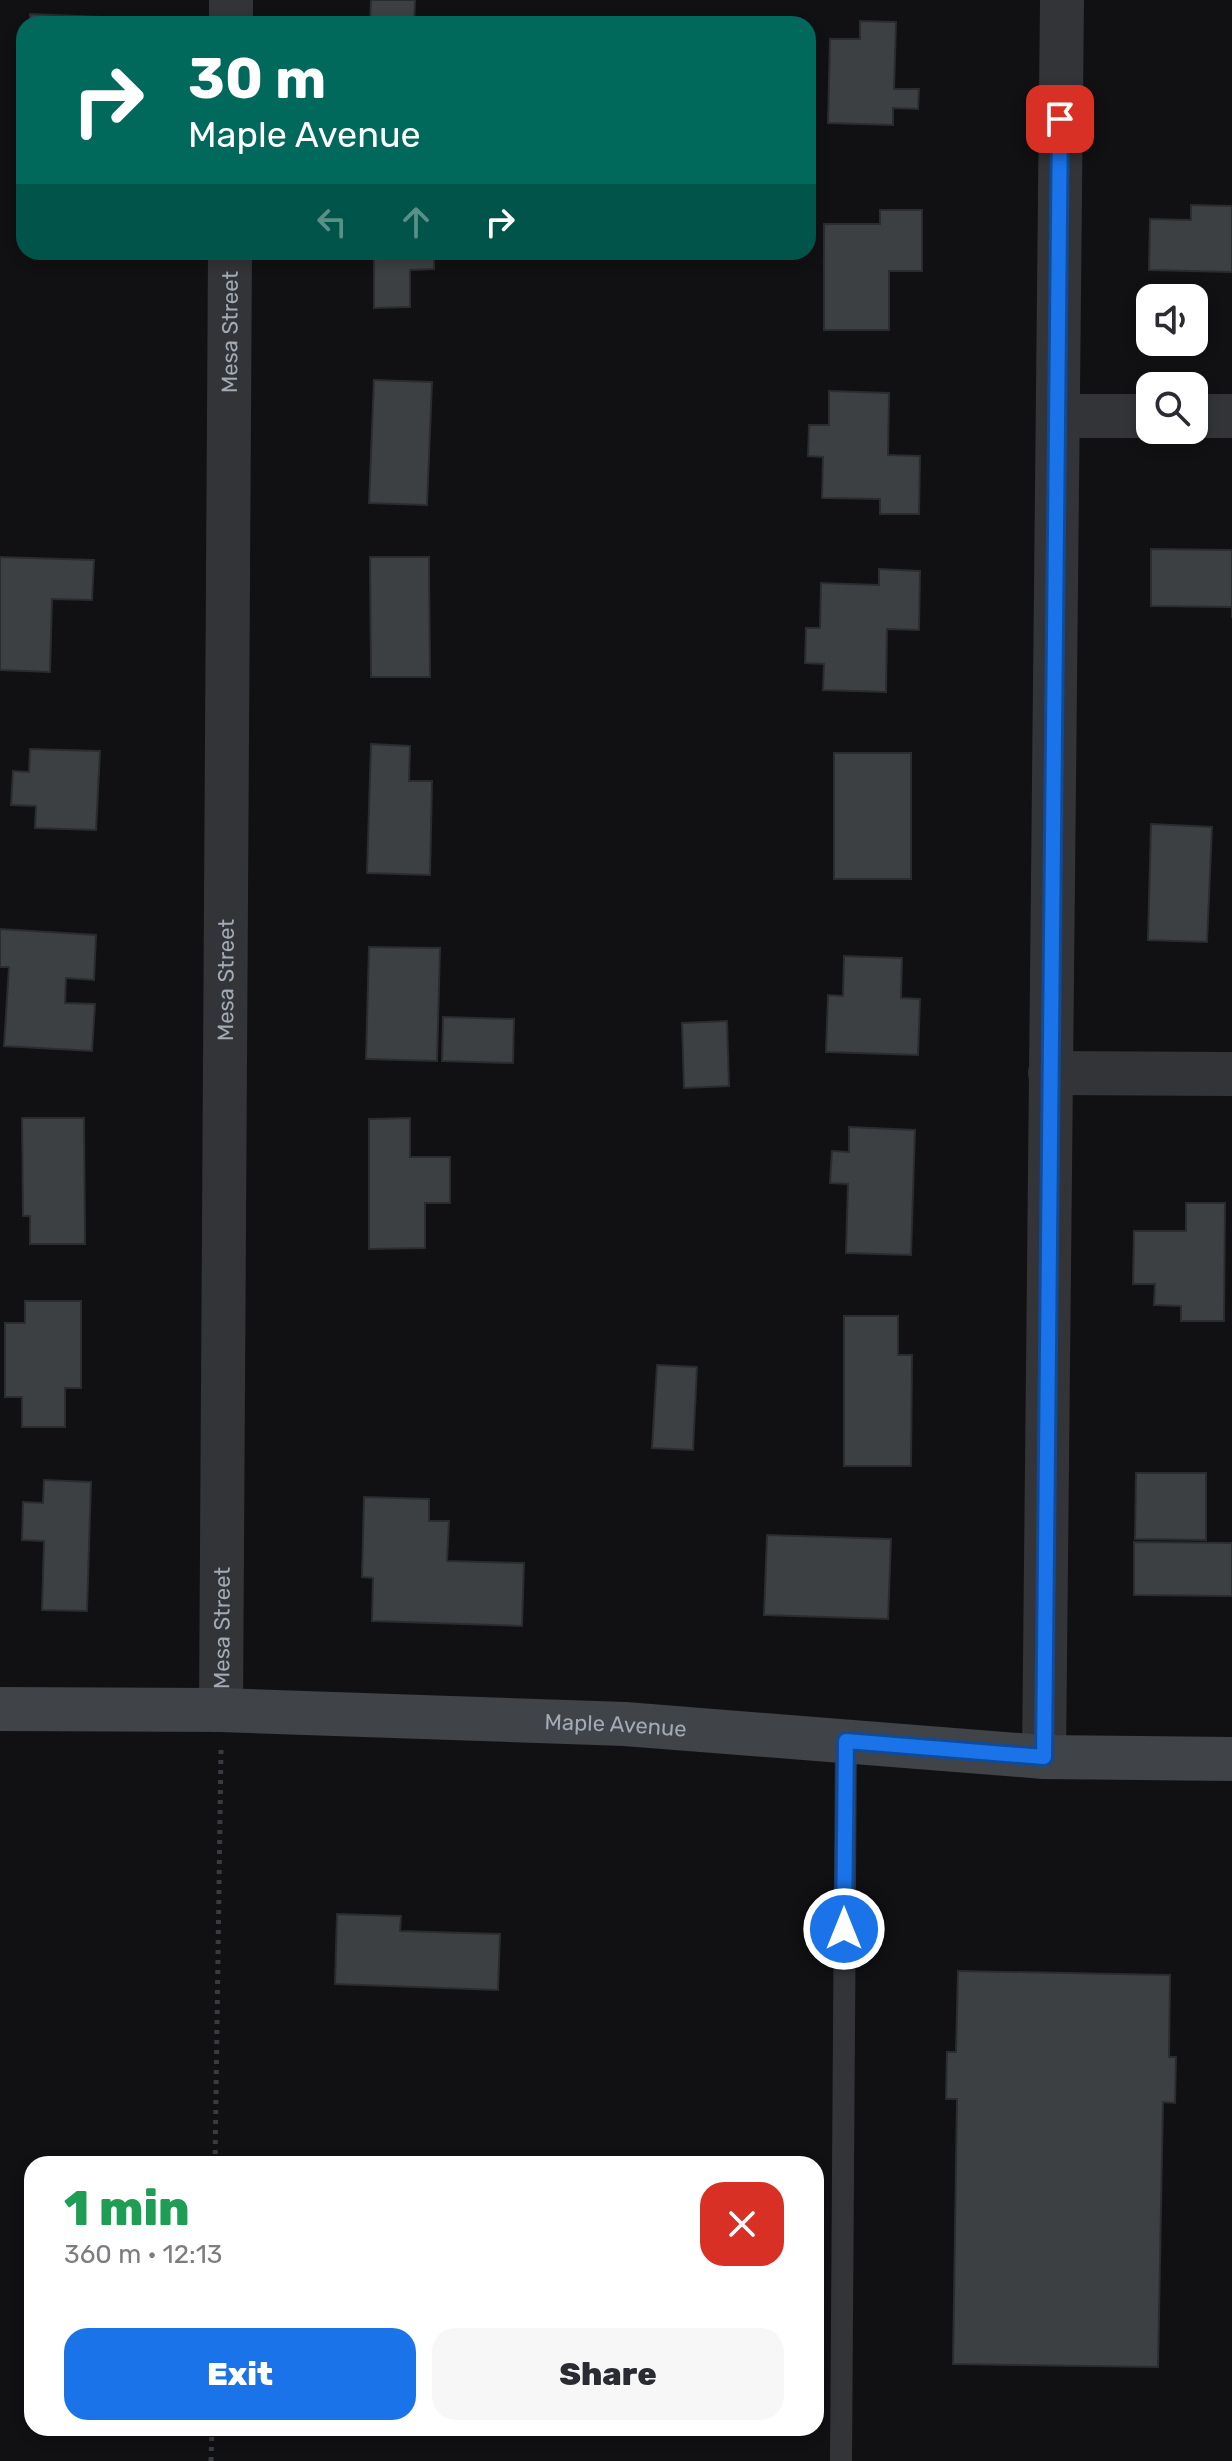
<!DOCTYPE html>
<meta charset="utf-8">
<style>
:root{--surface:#fff;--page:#f7f7f7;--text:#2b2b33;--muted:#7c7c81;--accent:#1a73e8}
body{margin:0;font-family:Rubik,sans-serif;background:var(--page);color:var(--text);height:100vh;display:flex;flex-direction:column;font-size:30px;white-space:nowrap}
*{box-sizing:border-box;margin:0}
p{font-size:26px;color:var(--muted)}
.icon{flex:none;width:44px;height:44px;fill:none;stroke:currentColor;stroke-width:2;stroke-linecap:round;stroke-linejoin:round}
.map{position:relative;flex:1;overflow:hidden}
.panel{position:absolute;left:24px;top:2156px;width:800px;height:280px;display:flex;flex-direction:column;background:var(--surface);border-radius:24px;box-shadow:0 4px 12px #0003}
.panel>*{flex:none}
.hud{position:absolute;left:16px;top:16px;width:800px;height:244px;border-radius:24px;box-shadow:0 4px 12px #0003;background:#00695c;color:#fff;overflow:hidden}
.tools{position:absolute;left:1136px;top:284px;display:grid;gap:16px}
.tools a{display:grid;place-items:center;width:72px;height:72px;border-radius:16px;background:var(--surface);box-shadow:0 4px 12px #0003;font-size:40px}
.pin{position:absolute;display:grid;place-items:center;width:68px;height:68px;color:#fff;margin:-34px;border-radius:16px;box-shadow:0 4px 12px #0006}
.me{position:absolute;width:88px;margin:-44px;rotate:0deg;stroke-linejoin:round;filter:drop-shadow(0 0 6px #0008)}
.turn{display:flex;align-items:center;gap:28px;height:168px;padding:0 40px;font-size:36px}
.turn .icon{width:104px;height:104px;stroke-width:2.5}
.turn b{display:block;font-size:56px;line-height:68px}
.lanes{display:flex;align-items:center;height:76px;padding:0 40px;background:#0003;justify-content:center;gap:40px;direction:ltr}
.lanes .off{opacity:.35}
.round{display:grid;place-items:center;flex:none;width:84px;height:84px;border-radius:24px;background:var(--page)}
.headline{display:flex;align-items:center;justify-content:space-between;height:136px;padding:0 40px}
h1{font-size:48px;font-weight:800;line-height:60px;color:#1e9e55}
.primary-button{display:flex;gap:16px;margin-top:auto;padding:16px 40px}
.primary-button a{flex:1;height:92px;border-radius:24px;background:var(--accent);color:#fff;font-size:32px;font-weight:800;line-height:92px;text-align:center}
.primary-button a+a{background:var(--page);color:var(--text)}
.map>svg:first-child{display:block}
</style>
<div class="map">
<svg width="1232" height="2461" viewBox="0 0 1232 2461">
<rect width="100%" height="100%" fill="#111113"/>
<g fill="#3d4043" stroke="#2b2c2f" stroke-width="2">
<path d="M371,0H415L414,24H370Z"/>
<path d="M30,14L101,17V24H30Z"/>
<path d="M860,21L896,22L894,89H919L918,109L893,108V125L828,123L830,39H860Z"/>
<path d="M1191,205L1232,206V272L1149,270L1150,219L1191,220Z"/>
<path d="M880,210H922V271H889V330H824V224H880Z"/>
<path d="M374,252H434V269L410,270V307L374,308Z"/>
<path d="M374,380L432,382L427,505L369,503Z"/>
<path d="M829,391L889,393L888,455L920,456L919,514H880V499L822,498L823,457L808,456L809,425H829Z"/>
<path d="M1151,549L1232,550V618V607L1151,606Z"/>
<path d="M0,557L94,560L92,600L52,599L50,672L0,670Z"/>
<path d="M370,557H429L430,677H371Z"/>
<path d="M879,569L920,571L919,630L887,629L886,692L823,690L824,664L805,663L806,628H820L821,583L879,585Z"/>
<path d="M371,744L410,746L409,781H432L430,875L367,873Z"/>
<path d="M30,749L100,751L96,830L35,828L36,806L11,805L13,771L29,772Z"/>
<rect x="834" y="753" width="77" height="126"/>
<path d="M1151,824L1212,827L1207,942L1148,940Z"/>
<path d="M0,929L96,935L94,980L66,978L65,1003L95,1004L92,1051L4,1046L9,967H0Z"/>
<path d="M369,947L440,948L437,1061L366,1059Z"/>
<path d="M844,956L902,958L901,998L920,999L918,1055L826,1052L828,995L843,996Z"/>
<path d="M443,1017L514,1019L513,1063L442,1061Z"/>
<path d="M727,1021L729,1086L684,1088L682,1023Z"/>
<path d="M22,1118H84L85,1244H30V1216H23Z"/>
<path d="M410,1118V1157H450V1203H425V1248L369,1249V1119Z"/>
<path d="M849,1127L915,1130L911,1255L846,1253L848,1184L830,1183L832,1151L849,1152Z"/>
<path d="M1186,1203H1225L1224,1321H1181V1306L1154,1305L1155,1284H1133L1134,1231H1186Z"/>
<path d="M25,1301H81V1388H65V1427H22V1397H5V1323H25Z"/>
<path d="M844,1316H898V1355H912L911,1466H844Z"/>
<path d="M657,1365L697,1367L693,1450L652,1448Z"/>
<path d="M1136,1473H1206V1540L1135,1539Z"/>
<path d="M44,1480L91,1482L87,1611L42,1610L44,1541L22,1540L23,1502L43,1503Z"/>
<path d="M364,1497L429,1499V1521H449L447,1561L524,1563L522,1626L372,1621L373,1578L362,1577Z"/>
<path d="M767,1535L891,1539L888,1619L764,1615Z"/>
<path d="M1134,1542L1232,1543V1596L1134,1595Z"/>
<path d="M337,1914L401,1916L400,1931L500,1934L498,1990L335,1984Z"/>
<path d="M958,1971L1170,1975L1169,2057H1176L1175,2103L1163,2102L1158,2367L953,2364L957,2099H946L947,2052H956Z"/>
</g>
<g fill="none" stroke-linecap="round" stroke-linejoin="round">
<g stroke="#383b3f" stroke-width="5" stroke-dasharray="4 6" stroke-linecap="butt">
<path d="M215,2164L221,1749"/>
<path d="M211,2461L212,2428"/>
</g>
<path stroke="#323438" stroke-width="22" d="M841,2461L846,1741"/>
<g stroke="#323438" stroke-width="44">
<path d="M231,24V0"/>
<path d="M1058,416H1150"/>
<path d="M1194,416H1232"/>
<path d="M1050,1073L1232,1074"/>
<path id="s1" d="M221,1710L230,252"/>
<path d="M1044,1757L1062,0"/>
</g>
<path stroke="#404348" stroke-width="44" id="s2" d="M0,1709L221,1710L625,1724L1044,1757L1232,1759"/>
</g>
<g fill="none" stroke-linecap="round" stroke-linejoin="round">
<defs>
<path id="route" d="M844,1929L846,1741L1044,1757L1060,119"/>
</defs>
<use href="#route" stroke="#114b97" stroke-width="20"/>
<use href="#route" stroke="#1a73e8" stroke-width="14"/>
</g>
<g text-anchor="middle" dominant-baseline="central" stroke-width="8" stroke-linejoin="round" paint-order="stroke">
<g font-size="22" fill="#a1aab5" stroke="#0c0d0e">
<text stroke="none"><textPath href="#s1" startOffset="1378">Mesa Street</textPath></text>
<text stroke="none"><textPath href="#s1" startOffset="730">Mesa Street</textPath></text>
<text stroke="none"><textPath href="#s1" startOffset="82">Mesa Street</textPath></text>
<text stroke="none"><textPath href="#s2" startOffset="616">Maple Avenue</textPath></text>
</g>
</g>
</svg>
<div class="tools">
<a><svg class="icon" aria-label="sound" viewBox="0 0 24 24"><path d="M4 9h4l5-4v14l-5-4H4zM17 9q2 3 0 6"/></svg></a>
<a><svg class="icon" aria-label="search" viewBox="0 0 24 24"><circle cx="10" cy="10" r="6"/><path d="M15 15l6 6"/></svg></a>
</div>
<div class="pin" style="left:1060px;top:119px;background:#d93025"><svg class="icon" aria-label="arrive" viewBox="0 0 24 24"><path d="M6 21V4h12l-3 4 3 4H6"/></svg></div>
<svg class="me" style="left:844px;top:1929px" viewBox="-20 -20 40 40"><circle r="17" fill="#1a73e8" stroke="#fff" stroke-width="3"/><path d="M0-11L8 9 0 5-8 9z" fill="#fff"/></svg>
<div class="hud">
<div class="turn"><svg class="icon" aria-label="right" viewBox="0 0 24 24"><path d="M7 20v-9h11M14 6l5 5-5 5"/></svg><div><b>30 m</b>Maple Avenue</div></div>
<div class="lanes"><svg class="icon off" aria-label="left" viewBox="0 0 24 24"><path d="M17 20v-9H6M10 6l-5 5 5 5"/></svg><svg class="icon off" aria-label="ahead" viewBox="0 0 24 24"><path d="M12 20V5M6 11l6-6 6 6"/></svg><svg class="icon" aria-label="right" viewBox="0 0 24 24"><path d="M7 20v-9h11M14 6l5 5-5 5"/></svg></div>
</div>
<section class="panel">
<div class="headline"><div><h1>1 min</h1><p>360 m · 12:13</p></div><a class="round" style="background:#d93025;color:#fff"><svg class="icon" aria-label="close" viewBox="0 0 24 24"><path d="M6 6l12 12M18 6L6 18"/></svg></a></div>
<div class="primary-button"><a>Exit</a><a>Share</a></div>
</section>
</div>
